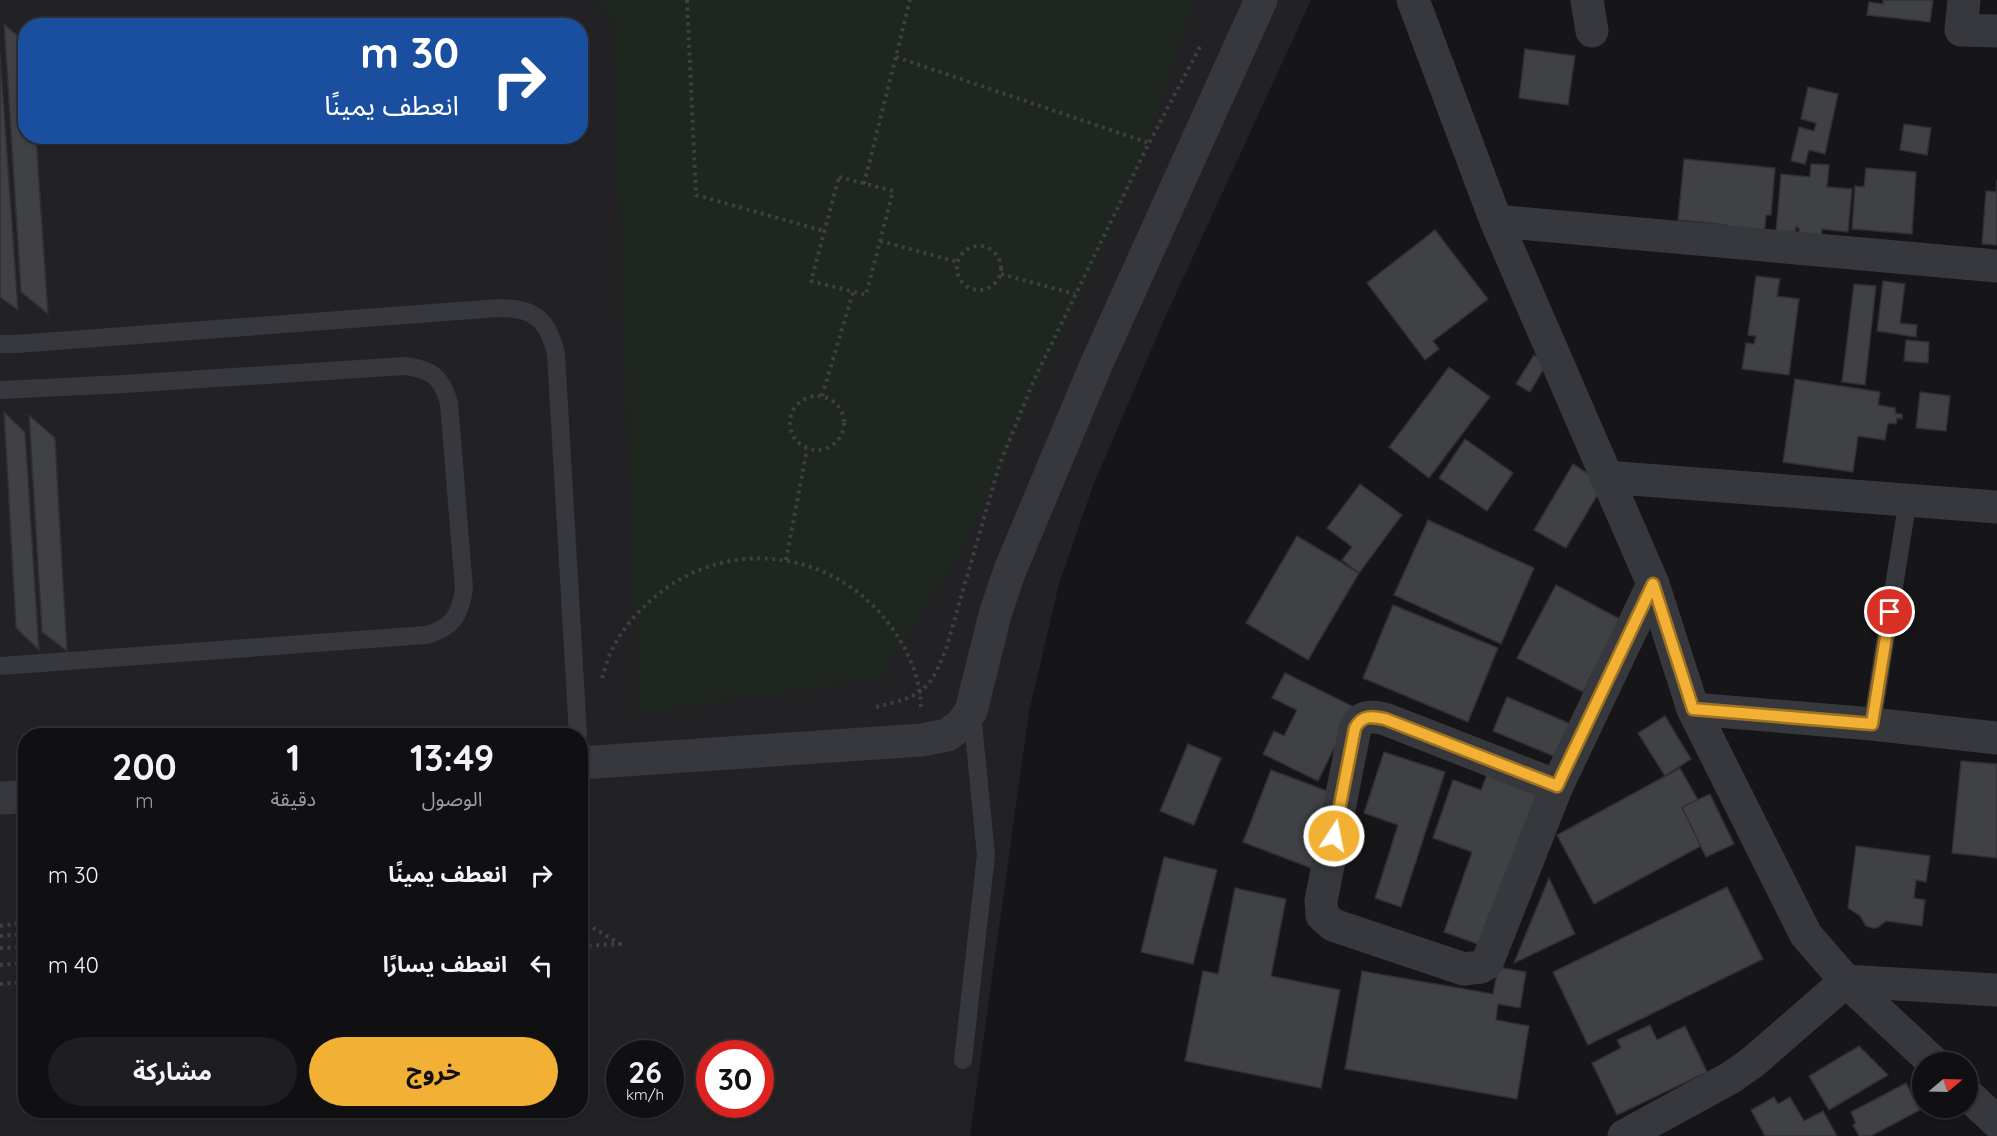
<!DOCTYPE html>
<html lang="ar">
<meta charset="utf-8">
<style>
:root{--surface:#101012;--page:#1e1e20;--text:#f1f3f6;--muted:#9c9d9f;--line:#303032;--accent:#f2b134}
body{margin:0;font-family:Quicksand,"Noto Sans Arabic",sans-serif;background:var(--page);color:var(--text);direction:rtl;height:100vh;display:flex;flex-direction:column;font-size:22px;white-space:nowrap}
*{box-sizing:border-box;margin:0}
p{font-size:20px;color:var(--muted)}
.icon{flex:none;width:33px;height:33px;fill:none;stroke:currentColor;stroke-width:2;stroke-linecap:round;stroke-linejoin:round}
.map{position:relative;flex:1;overflow:hidden;direction:ltr}
.sheet{position:absolute;left:18px;top:728px;width:570px;height:390px;display:flex;flex-direction:column;background:var(--surface);border-radius:24px;box-shadow:0 2px 4px #0004,0 0 0 2px var(--line);direction:rtl}
.sheet>*{flex:none}
.guide{position:absolute;left:18px;top:18px;width:570px;height:126px;border-radius:24px;box-shadow:0 2px 4px #0004,0 0 0 2px var(--line);direction:rtl;background:#1a4fa0;color:#fff;overflow:hidden}
.needle{width:39px;rotate:71deg}
.controls{position:absolute;left:1912px;top:1052px;display:grid;gap:12px}
.controls a{display:grid;place-items:center;width:66px;height:66px;border-radius:50%;background:var(--surface);box-shadow:0 2px 4px #0004,0 0 0 2px var(--line);font-size:30px}
.speed{position:absolute;left:606px;top:1040px;display:flex;gap:12px;font-size:30px;font-weight:700;text-align:center}
.speed>*{display:grid;place-content:center;width:78px;height:78px;border-radius:50%;background:var(--surface);box-shadow:0 2px 4px #0004,0 0 0 2px var(--line);line-height:1}
.speed small{font-size:15px;font-weight:400}
.speed .limit{border:9px solid #d22;background:#fff;color:#111}
.pin{position:absolute;display:grid;place-items:center;width:51px;height:51px;color:#fff;margin:-26px;border:3px solid #fff;border-radius:50%;box-shadow:0 2px 6px #0007}
.me{position:absolute;width:66px;margin:-33px;rotate:11deg;stroke-linejoin:round;filter:drop-shadow(0 0 4px #0008)}
.turn{display:flex;align-items:center;gap:21px;height:126px;padding:0 30px;font-size:27px}
.turn .icon{width:78px;height:78px;stroke-width:2.5}
.turn b{display:block;font-size:42px;line-height:51px}
.eta{display:flex;justify-content:space-evenly;align-items:center;height:102px;text-align:center}
.eta b{font-size:36px;font-weight:700;line-height:42px}
.primary-button{display:flex;gap:12px;margin-top:auto;padding:12px 30px}
.primary-button a{flex:1;height:69px;border-radius:36px;background:var(--accent);color:#111;font-size:24px;font-weight:700;line-height:69px;text-align:center}
.primary-button a+a{background:var(--page);color:var(--text)}
ul{padding:0;list-style:none}
li{display:flex;align-items:center;gap:18px;height:90px;padding:0 30px}
li div{flex:1}
li b{display:block;font-size:22px}
li em{font-style:normal}
.map>svg:first-child{display:block}
</style>
<div class="map">
<svg width="1997" height="1136" viewBox="0 0 1997 1136">
<rect width="100%" height="100%" fill="#161618"/>
<path fill="#222225" fill-rule="evenodd" d="M0,0H1311L1163,322L1093,486L1059,584L1029,712L970,1136H0ZM26,26H580V136H26ZM26,735H580V1110H26ZM620,1053H670V1104H620ZM710,1053H760V1104H710Z"/>
<path fill="#1e261f" d="M596,0H1195L1140,167L960,555L879,679L639,713L612,18Z"/>
<g fill="#404145" stroke="#303034" stroke-width="1.5">
<path d="M1883,0H1933L1930,22L1867,15L1869,2L1883,4Z"/>
<path d="M4,24L26,43V136H36L48,314L21,292Z"/>
<path d="M1525,49L1575,56L1568,105L1519,98Z"/>
<path d="M0,53L18,310L0,297Z"/>
<path d="M1808,87L1838,94L1825,154L1809,150L1805,164L1791,161L1799,127L1814,131L1816,123L1801,119Z"/>
<path d="M1904,124L1931,128L1927,155L1900,150Z"/>
<path d="M1684,159L1775,168L1771,215H1766L1764,235L1724,236L1726,225L1678,220Z"/>
<path d="M1811,164L1829,165L1827,187L1852,189L1848,232L1822,229L1821,240L1799,238V228L1796,227L1795,234L1776,232L1781,174L1810,177Z"/>
<path d="M1866,168L1916,172L1912,234L1852,229L1855,186L1864,187Z"/>
<path d="M1997,180V245L1982,244L1986,191L1996,192Z"/>
<path d="M1435,230L1488,299L1433,341L1439,349L1425,360L1367,283Z"/>
<path d="M1756,276L1780,279L1777,296L1799,299L1789,375L1742,369L1746,343L1754,344L1756,336L1748,335Z"/>
<path d="M1883,281L1905,284L1900,323L1917,325L1916,337L1877,331Z"/>
<path d="M1854,284L1876,286L1865,385L1842,382Z"/>
<path d="M1906,340L1929,342L1928,363L1904,361Z"/>
<path d="M1534,355L1547,363L1530,392L1516,384Z"/>
<path d="M1449,367L1490,397L1429,478L1389,447Z"/>
<path d="M1795,379L1880,392L1878,405L1895,408L1896,414H1902V419L1897,418L1896,424L1888,423L1885,440L1858,436L1853,472L1783,462Z"/>
<path d="M1920,392L1950,396L1946,431L1916,428Z"/>
<path d="M4,412L25,432L39,650L16,628Z"/>
<path d="M29,415L55,438L67,651L42,632Z"/>
<path d="M1465,439L1513,473L1487,511L1439,478Z"/>
<path d="M1573,464L1604,484L1566,548L1534,530Z"/>
<path d="M1360,484L1402,515L1359,573L1342,560L1352,547L1327,528Z"/>
<path d="M1428,520L1534,568L1501,644L1394,595Z"/>
<path d="M1297,536L1359,573L1308,660L1246,623Z"/>
<path d="M1556,585L1620,619L1583,692L1517,658Z"/>
<path d="M1393,605L1498,648L1468,722L1363,678Z"/>
<path d="M1285,673L1354,707L1318,781L1263,754L1274,731L1284,736L1297,710L1272,698Z"/>
<path d="M1507,697L1571,724L1558,758L1493,731Z"/>
<path d="M1665,716L1691,759L1665,776L1638,733Z"/>
<path d="M1188,744L1221,758L1194,825L1160,811Z"/>
<path d="M1384,752L1445,772L1401,907L1375,898L1398,825L1364,813Z"/>
<path d="M1961,761L1997,764V858L1952,853Z"/>
<path d="M1680,768L1698,800L1682,807L1701,846L1594,904L1557,835Z"/>
<path d="M1271,770L1338,795L1311,868L1243,842Z"/>
<path d="M1488,772L1546,794L1492,949L1444,932L1472,852L1433,838L1453,780L1481,790Z"/>
<path d="M1710,794L1734,844L1706,857L1682,807Z"/>
<path d="M1856,846L1930,856L1926,882L1916,880L1914,898L1925,900L1922,926L1886,921L1877,928H1872L1866,926L1860,916L1848,908Z"/>
<path d="M1164,857L1217,870L1193,964L1141,952Z"/>
<path d="M1549,878L1575,934L1514,963Z"/>
<path d="M1727,887L1763,959L1588,1045L1553,972Z"/>
<path d="M1235,888L1286,899L1271,976L1340,990L1321,1088L1185,1061L1203,971L1218,974Z"/>
<path d="M1498,967L1526,972L1520,1008L1498,1004L1496,1020L1529,1026L1517,1099L1345,1069L1362,971L1493,994Z"/>
<path d="M1650,1025L1657,1040L1685,1026L1707,1072L1617,1115L1592,1063L1621,1048L1617,1040Z"/>
<path d="M1859,1046L1888,1075L1829,1110L1809,1076Z"/>
<path d="M1906,1083L1920,1110L1871,1136H1859L1853,1125L1856,1123L1851,1112Z"/>
<path d="M1774,1097L1778,1104L1790,1097L1804,1121L1823,1111L1837,1136H1765L1751,1110Z"/>
</g>
<g fill="none" stroke-linecap="round" stroke-linejoin="round">
<g stroke="#3d3f44" stroke-width="4" stroke-dasharray="3 4.5" stroke-linecap="butt">
<path d="M687,0L696,195L824,231"/>
<path d="M896,57L1149,143"/>
<path d="M839,177L893,191L866,295L811,281Z"/>
<path d="M864,184L910,0"/>
<path d="M880,241L958,262"/>
<circle cx="979" cy="268" r="22"/>
<path d="M1001,274L1075,294"/>
<circle cx="817" cy="423" r="27"/>
<path d="M822,396L853,292"/>
<path d="M786,560L807,449"/>
<path d="M602,678C605,670 607,660 611,652C619,633 634,616 649,602C720,537 826,546 886,620C906,645 920,675 921,707"/>
<path d="M876,707C921,696 929,693 946,649L999,466L1034,380L1149,143L1200,47"/>
<path d="M580,920L620,944L580,946"/>
<path d="M0,926L26,922"/>
<path d="M0,936L26,934"/>
<path d="M0,948L26,947"/>
<path d="M0,965L26,963"/>
<path d="M0,984L26,982"/>
</g>
<g stroke="#37383d" stroke-width="18">
<path d="M0,344H16L499,308C534,308 548,319 556,354L578,735"/>
<path d="M0,390L124,384L405,366C431,369 442,377 449,403L464,589C460,616 452,628 426,635L0,666"/>
<path d="M1872,724L1908,499"/>
<path d="M963,1060L986,855L972,713"/>
</g>
<g stroke="#37383d" stroke-width="33">
<path d="M1413,0L1496,221L1653,584L1693,709L1806,935L1846,981L1933,1062"/>
<path d="M1587,0L1592,31"/>
<path d="M1964,0L1961,30L1997,31"/>
<path d="M1496,221L1997,266"/>
<path d="M1606,477L1997,507"/>
<path d="M1693,709L1872,724L1997,738"/>
<path d="M580,763L922,740L947,735L961,725L971,711L996,611L1010,570L1096,365L1261,0"/>
<path d="M1557,786L1385,719C1372,716 1362,715 1355,728L1321,901L1322,915L1333,925L1464,969L1481,967L1487,963L1557,786L1653,584"/>
<path d="M0,798L26,797"/>
<path d="M1968,1095L1997,1122"/>
<path d="M1624,1136L1730,1078L1753,1062L1846,981L1997,990"/>
</g>
</g>
<g fill="none" stroke-linecap="round" stroke-linejoin="round">
<defs>
<path id="route" d="M1334,836L1355,728C1362,715 1372,716 1385,719L1557,786L1653,584L1693,709L1872,724L1890,612"/>
</defs>
<use href="#route" stroke="#9d7322" stroke-width="15"/>
<use href="#route" stroke="#f2b134" stroke-width="10"/>
</g>
</svg>
<div class="controls">
<a><svg class="needle" viewBox="-14 -14 28 28"><path d="M0-13l5 13h-10z" fill="#e53935"/><path d="M0 13l5-13h-10z" fill="#9c9d9f"/></svg></a>
</div>
<div class="speed"><div>26<small>km/h</small></div><div class="limit">30</div></div>
<div class="pin" style="left:1890px;top:612px;background:#d93025"><svg class="icon" aria-label="arrive" viewBox="0 0 24 24"><path d="M6 21V4h12l-3 4 3 4H6"/></svg></div>
<svg class="me" style="left:1334px;top:836px" viewBox="-20 -20 40 40"><circle r="17" fill="#f2b134" stroke="#fff" stroke-width="3"/><path d="M0-11L8 9 0 5-8 9z" fill="#fff"/></svg>
<div class="guide">
<div class="turn"><svg class="icon" aria-label="right" viewBox="0 0 24 24"><path d="M7 20v-9h11M14 6l5 5-5 5"/></svg><div><b>30 m</b>انعطف يمينًا</div></div>
</div>
<section class="sheet">
<div class="eta">
<div><b>13:49</b><p>الوصول</p></div>
<div><b>1</b><p>دقيقة</p></div>
<div><b>200</b><p>m</p></div>
</div>
<ul>
<li><svg class="icon" aria-label="right" viewBox="0 0 24 24"><path d="M7 20v-9h11M14 6l5 5-5 5"/></svg><div><b>انعطف يمينًا</b></div><em>30 m</em></li>
<li><svg class="icon" aria-label="left" viewBox="0 0 24 24"><path d="M17 20v-9H6M10 6l-5 5 5 5"/></svg><div><b>انعطف يسارًا</b></div><em>40 m</em></li>
</ul>
<div class="primary-button"><a>خروج</a><a>مشاركة</a></div>
</section>
</div>
